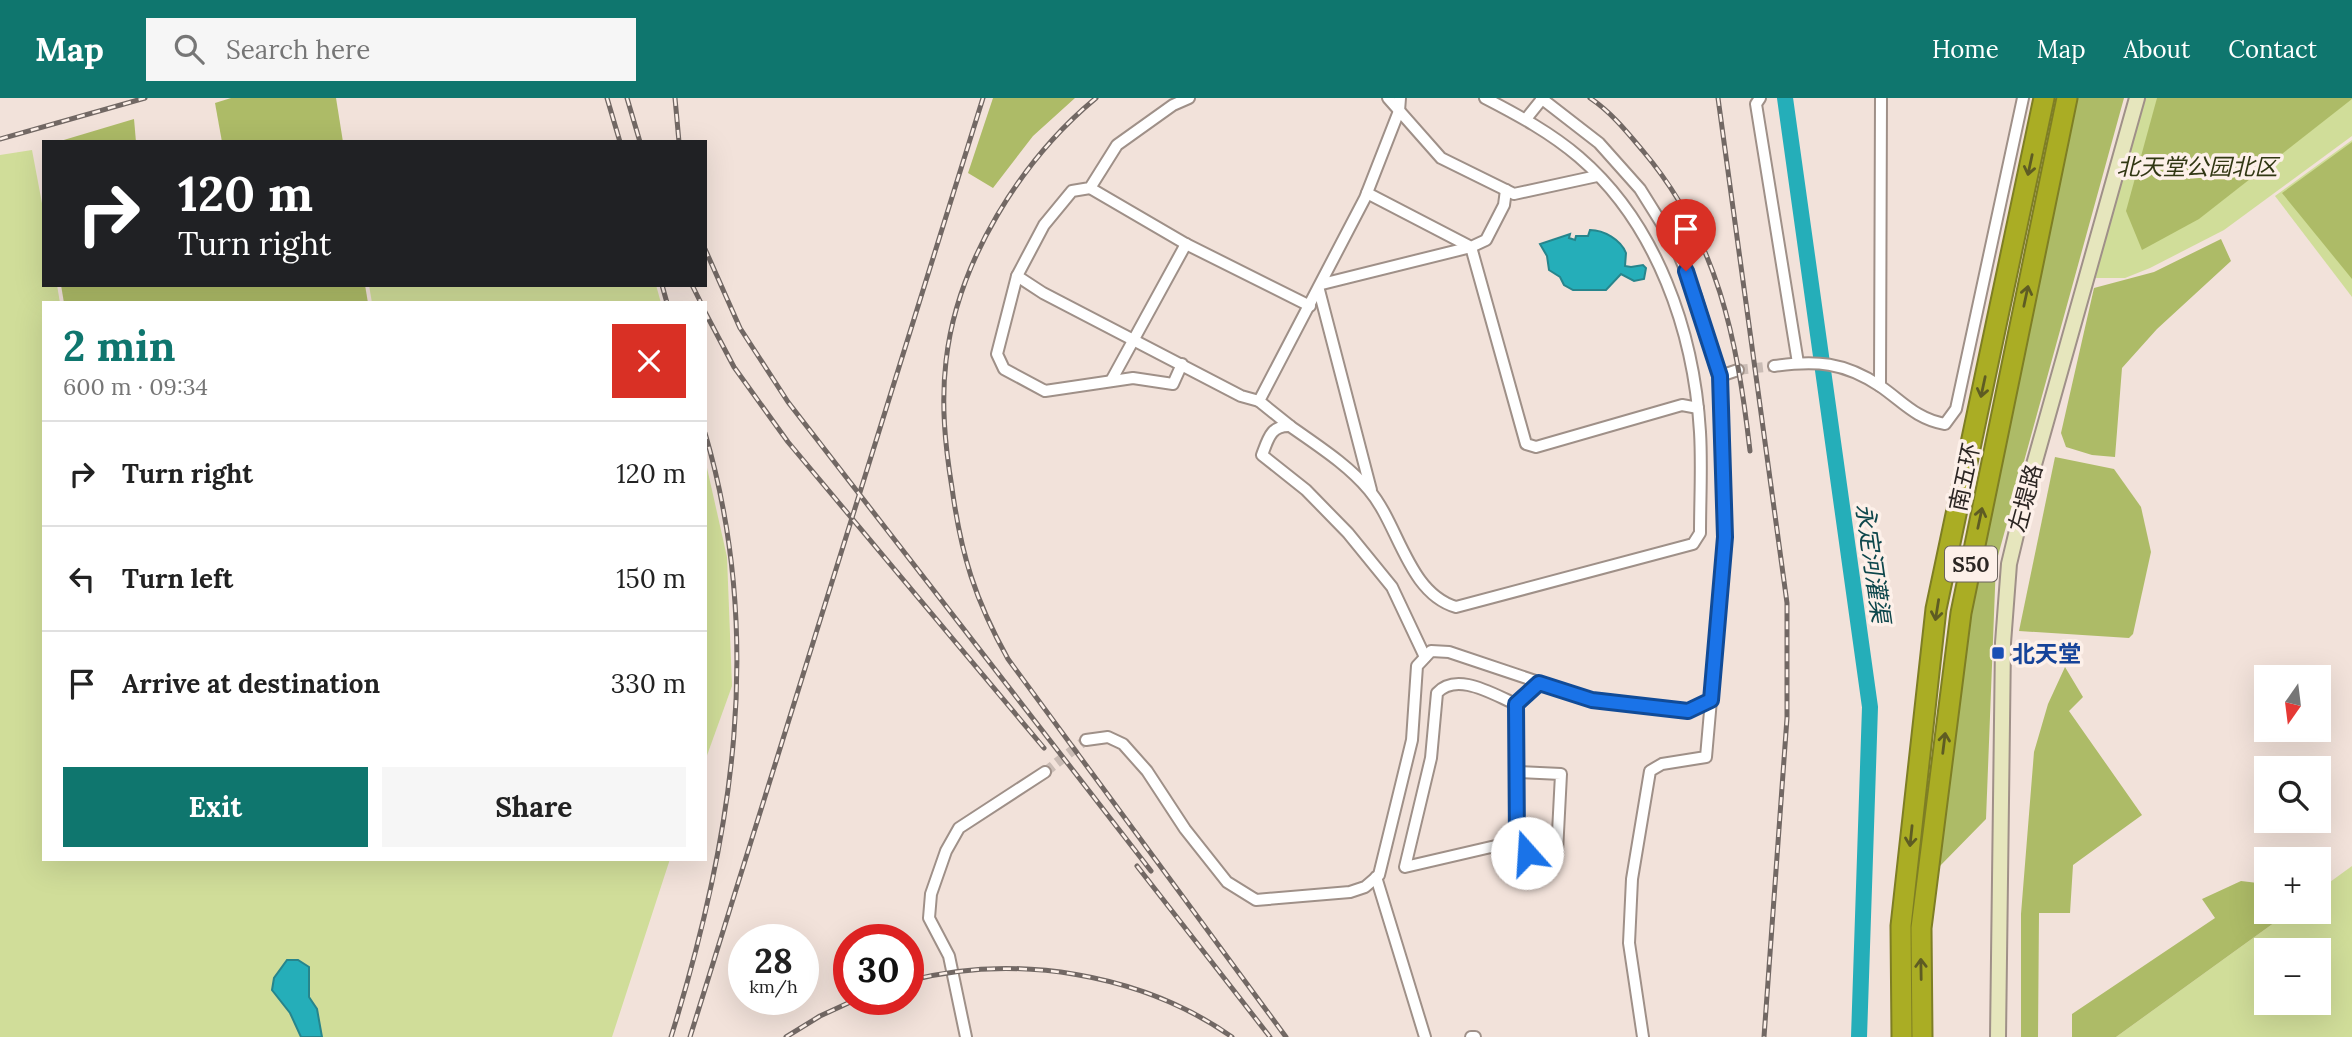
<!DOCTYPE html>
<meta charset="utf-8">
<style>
:root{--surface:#fff;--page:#f6f6f6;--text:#222;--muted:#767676;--line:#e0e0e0;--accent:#0f766e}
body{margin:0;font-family:Lora,"Noto Sans SC",serif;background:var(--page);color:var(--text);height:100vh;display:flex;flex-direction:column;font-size:26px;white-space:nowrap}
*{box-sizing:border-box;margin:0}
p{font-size:23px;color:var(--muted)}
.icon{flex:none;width:38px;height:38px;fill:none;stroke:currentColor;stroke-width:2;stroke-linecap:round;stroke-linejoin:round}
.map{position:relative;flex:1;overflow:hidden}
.side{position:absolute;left:42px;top:203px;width:665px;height:560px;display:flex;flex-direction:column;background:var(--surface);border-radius:0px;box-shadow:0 7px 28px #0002}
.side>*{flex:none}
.top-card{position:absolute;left:42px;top:42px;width:665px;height:147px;border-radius:0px;box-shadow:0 7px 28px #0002;background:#202124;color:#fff;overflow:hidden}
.needle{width:46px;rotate:194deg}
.controls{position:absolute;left:2254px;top:567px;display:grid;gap:14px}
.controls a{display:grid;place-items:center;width:77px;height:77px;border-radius:0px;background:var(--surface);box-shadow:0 7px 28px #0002;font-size:35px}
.speed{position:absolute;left:728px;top:826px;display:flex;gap:14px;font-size:35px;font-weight:700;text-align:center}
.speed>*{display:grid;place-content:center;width:91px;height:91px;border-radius:50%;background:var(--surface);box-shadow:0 7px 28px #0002;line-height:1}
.speed small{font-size:18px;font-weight:400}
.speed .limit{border:10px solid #d22;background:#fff;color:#111}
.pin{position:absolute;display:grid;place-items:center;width:60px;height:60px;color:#fff;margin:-72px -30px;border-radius:50% 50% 50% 0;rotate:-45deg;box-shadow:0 0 7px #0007}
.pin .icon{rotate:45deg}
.me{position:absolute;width:77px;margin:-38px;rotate:341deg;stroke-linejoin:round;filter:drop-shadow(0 0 5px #0008)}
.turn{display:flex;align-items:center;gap:24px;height:147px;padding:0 21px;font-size:32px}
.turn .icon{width:91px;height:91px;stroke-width:2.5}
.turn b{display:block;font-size:49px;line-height:60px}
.round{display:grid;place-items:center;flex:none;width:74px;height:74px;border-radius:0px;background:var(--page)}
.headline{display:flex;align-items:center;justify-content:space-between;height:119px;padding:0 21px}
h1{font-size:42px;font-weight:700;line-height:52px;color:var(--accent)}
.button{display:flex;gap:14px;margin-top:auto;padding:14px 21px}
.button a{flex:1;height:80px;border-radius:0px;background:var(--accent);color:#fff;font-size:28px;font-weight:700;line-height:80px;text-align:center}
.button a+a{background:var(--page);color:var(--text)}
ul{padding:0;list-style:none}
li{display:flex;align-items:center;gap:21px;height:105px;padding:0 21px;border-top:2px solid var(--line)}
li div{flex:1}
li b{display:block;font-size:26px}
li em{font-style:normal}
header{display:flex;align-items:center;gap:42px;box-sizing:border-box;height:98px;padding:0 35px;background:var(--accent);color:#fff}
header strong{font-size:33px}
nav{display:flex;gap:38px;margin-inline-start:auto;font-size:24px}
.search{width:490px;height:63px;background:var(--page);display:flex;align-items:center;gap:18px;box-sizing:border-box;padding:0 24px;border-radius:0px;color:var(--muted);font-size:26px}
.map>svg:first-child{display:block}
</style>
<header>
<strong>Map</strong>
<div class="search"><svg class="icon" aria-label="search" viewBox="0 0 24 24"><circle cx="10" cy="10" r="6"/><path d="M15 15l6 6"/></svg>Search here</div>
<nav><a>Home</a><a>Map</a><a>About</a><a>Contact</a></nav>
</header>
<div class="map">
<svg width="2352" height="939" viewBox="0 0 2352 939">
<rect width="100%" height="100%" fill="#f2e2da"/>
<g fill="#d0dd99" fill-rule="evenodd">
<path d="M2143,0H2352V38L2224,132L2150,170L2125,180H2094Z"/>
<path d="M2352,42V199L2275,98Z"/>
<path d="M32,52L44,116V187H57L60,205H44V761H670L612,939H0V57Z"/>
<path d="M369,187H656L661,205H372Z"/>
<path d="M705,361L727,459L732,588L705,663Z"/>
<path d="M2352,768V939H2116L2289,814H2319V792ZM2266,852H2319V905H2266Z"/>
</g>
<g fill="#adbb67">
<path d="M231,0H336L343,44H222L215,5Z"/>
<path d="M993,0H1075L1033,38L993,90L968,75Z"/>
<path d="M2074,0H2124L1996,465L1986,721L1937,771L1974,491Z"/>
<path d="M2157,0H2352V1L2199,121L2142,152L2126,113Z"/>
<path d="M134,21L136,44H57Z"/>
<path d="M2352,44V181L2282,95Z"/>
<path d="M2221,141L2231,163L2157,231L2122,270L2115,359L2092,357L2066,349L2061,335L2094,190L2154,174Z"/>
<path d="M61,187H365L368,205H64Z"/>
<path d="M2055,359L2114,371L2141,409L2151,454L2133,536L2129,540L2019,533Z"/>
<path d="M2065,569L2083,599L2069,613L2142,717L2073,767L2070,815H2039L2038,939H2021V816L2034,654L2048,606Z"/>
<path d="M2241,783L2266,786V814H2289L2116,939H2072V916L2215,820L2202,801Z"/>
</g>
<g fill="#25aeb9" stroke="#27858c" stroke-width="2">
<path d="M1590,132C1604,132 1621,142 1626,155L1625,168L1631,169L1643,167L1646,170L1644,181L1634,183L1621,176L1606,192H1573L1564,187L1560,179L1549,172L1547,158L1540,146L1570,136L1569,140L1575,142L1576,138H1588Z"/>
<path d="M287,862H298L309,869V899L317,911L322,939H301L290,915L272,892L274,880Z"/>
</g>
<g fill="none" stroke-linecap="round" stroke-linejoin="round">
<path stroke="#25aeb9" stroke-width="16" d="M1785,0L1870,609L1859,939"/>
<g stroke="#cabcb5" stroke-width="10" stroke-dasharray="10 5" stroke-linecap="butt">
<path d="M1738,272L1774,268"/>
<path d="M1045,674L1086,642"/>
</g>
<defs>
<g id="minor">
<path d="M1189,0L1173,7L1117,47L1090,90L1072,93L1044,127L1017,178L1043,195L1241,298L1259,303"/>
<path d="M1388,0L1441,60L1514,96L1597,78"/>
<path d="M1760,0L1756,6L1798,265"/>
<path d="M1526,21L1542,1"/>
<path d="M1090,90L1186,146L1310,208"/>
<path d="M1367,95L1471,149L1486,142L1504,107L1506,92"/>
<path d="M1017,178L997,256L1004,271L1045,293L1133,280L1173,286L1182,266"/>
<path d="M1322,186L1471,149L1526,346L1536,349L1682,307L1698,310"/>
<path d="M1319,192L1371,392"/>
<path d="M1774,268C1816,262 1844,264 1880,288C1902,303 1916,321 1945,326L1956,311L2023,0"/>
<path d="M1720,278L1738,272"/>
<path d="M1111,283L1186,146"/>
<path d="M1880,288L1881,0"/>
<path d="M1290,328L1259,303L1365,100L1399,13L1400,0"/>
<path d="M1425,559L1392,489L1348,435L1306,392L1262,357C1268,341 1271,327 1290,328C1318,348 1347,366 1369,392C1399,427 1408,495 1456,509L1693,446L1700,435C1700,401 1702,367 1700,334C1694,234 1657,126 1579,59C1551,35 1518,17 1485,0"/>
<path d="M1516,606C1494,597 1457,573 1437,595L1431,660L1405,769L1517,743"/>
<path d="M1086,642L1108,639L1123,646L1147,673L1185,731L1227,784L1256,802L1350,794L1365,789L1379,777L1412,642L1417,568L1431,553L1449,554L1592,602L1688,613L1711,602L1725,439L1720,278L1696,198L1675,147L1640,91L1599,45L1541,0"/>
<path d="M1516,674L1561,676L1557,754L1527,755L1517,743L1516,606L1539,585"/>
<path d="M1376,779L1425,939"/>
<path d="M966,939L949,858L929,820L931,796L946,753L959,730L1045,674"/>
<path d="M1471,939H1475"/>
<path d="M1643,939L1629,845L1632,781L1650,673L1662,666L1706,659L1711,602"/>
</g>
<path id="secondary" d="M1998,939L2003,545L2009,466L2026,395L2137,0"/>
<g id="motorway">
<path d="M1902,939L1901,828L1936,511L2044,0"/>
<path d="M1922,939L1921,830L1961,515L2067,0"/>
</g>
</defs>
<use href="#minor" stroke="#9f9088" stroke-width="14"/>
<use href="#secondary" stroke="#9f9088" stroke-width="18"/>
<use href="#motorway" stroke="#7e7e24" stroke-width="23"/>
<use href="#minor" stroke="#fff" stroke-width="10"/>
<use href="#secondary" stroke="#e6e6bd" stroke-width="14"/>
<use href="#motorway" stroke="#aaad24" stroke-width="19"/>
<defs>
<g id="rail">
<path d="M607,0L620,44"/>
<path d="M627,0L640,44"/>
<path d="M675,0L679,44"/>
<path d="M1096,0C1021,62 957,164 946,263C941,306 945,347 952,390C961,456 975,502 1008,561L1286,939"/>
<path d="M1590,0C1611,14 1627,34 1643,53C1718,142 1737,240 1750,353"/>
<path d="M1718,0L1787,505V620L1764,939"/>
<path d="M0,41L145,0"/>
<path d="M705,151L740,230L788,304L1151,773"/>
<path d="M662,187L667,205"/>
<path d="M692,187L701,205"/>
<path d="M705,214L734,269L788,344L1044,650"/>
<path d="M1137,768L1270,939"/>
<path d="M908,883C1015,855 1141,875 1232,939"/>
<path d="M671,939C733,740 765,539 705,335"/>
<path d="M690,939L983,0"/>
<path d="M786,939L820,918L857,901"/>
</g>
</defs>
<use href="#rail" stroke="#726864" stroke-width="5"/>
<use href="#rail" stroke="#fdf0e9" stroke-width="2.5" stroke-dasharray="8" stroke-linecap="butt"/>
</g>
<defs><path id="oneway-shaft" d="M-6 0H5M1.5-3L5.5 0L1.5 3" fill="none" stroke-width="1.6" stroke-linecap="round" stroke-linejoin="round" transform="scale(1.75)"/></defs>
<g stroke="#5e5c23">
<use href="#oneway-shaft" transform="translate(2030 67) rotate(102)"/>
<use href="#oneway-shaft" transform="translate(2026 198) rotate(-78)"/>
<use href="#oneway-shaft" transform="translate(1983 289) rotate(102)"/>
<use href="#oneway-shaft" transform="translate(1980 420) rotate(-78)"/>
<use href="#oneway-shaft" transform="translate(1937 512) rotate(99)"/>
<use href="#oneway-shaft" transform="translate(1944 645) rotate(-83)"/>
<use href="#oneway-shaft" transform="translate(1911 738) rotate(96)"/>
<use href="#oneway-shaft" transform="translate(1921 871) rotate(-91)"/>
</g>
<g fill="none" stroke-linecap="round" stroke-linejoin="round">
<defs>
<path id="route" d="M1527,755L1517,743L1516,606L1539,585L1592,602L1688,613L1711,602L1725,439L1720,278L1686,173"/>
</defs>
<use href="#route" stroke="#114b97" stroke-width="18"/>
<use href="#route" stroke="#1a73e8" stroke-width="12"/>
</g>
<rect fill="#1a4fb4" stroke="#fdf0e9" stroke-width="2.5" x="1991" y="548" width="14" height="14" rx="3.5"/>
<g text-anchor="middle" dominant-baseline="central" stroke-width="7" stroke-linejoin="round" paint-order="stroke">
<rect fill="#fdf0e9" stroke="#6b635e" stroke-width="2" x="1945" y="448.5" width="52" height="35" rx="5"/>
<g font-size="21" font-weight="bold" fill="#2c2623">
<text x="1971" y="466">S50</text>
</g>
<g font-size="23" font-style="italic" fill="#313713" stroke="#fdf0e9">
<text x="2197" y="68">北天堂公园北区</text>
</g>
<g font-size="23" fill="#2c2623" stroke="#fdf0e9">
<text transform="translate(1964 379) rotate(-78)">南五环</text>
<text transform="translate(2025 400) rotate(-75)">左堤路</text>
</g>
<g font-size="23" font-weight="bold" fill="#164399" stroke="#fdf0e9" text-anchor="start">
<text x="2012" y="555">北天堂</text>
</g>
<g font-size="24" font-style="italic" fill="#0d464b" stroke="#fdf0e9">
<text transform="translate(1873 465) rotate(82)">永定河灌渠</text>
</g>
</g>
</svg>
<div class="controls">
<a><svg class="needle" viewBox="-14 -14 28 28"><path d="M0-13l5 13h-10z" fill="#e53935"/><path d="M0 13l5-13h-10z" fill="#767676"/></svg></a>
<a><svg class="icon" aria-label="search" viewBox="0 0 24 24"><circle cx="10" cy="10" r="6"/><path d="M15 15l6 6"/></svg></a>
<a>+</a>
<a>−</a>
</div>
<div class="speed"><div>28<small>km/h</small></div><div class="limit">30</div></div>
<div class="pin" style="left:1686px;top:173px;background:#d93025"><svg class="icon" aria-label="arrive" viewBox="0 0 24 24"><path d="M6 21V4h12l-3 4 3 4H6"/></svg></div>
<svg class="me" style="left:1527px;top:755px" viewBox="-20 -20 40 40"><circle r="19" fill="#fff"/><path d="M0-13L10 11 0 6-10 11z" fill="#1a73e8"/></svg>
<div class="top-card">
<div class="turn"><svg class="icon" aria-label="right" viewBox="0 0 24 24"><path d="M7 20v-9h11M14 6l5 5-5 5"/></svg><div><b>120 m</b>Turn right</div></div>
</div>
<section class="side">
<div class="headline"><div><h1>2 min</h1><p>600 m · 09:34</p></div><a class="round" style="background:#d93025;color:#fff"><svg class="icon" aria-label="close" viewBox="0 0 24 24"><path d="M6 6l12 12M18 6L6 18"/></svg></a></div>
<ul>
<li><svg class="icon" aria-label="right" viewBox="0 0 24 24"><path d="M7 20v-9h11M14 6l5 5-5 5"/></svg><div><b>Turn right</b></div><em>120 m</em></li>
<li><svg class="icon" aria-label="left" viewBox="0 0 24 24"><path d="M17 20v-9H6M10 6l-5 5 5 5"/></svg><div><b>Turn left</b></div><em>150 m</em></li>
<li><svg class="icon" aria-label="arrive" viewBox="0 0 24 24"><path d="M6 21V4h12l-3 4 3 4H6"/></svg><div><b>Arrive at destination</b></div><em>330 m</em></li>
</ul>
<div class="button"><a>Exit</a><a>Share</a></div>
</section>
</div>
